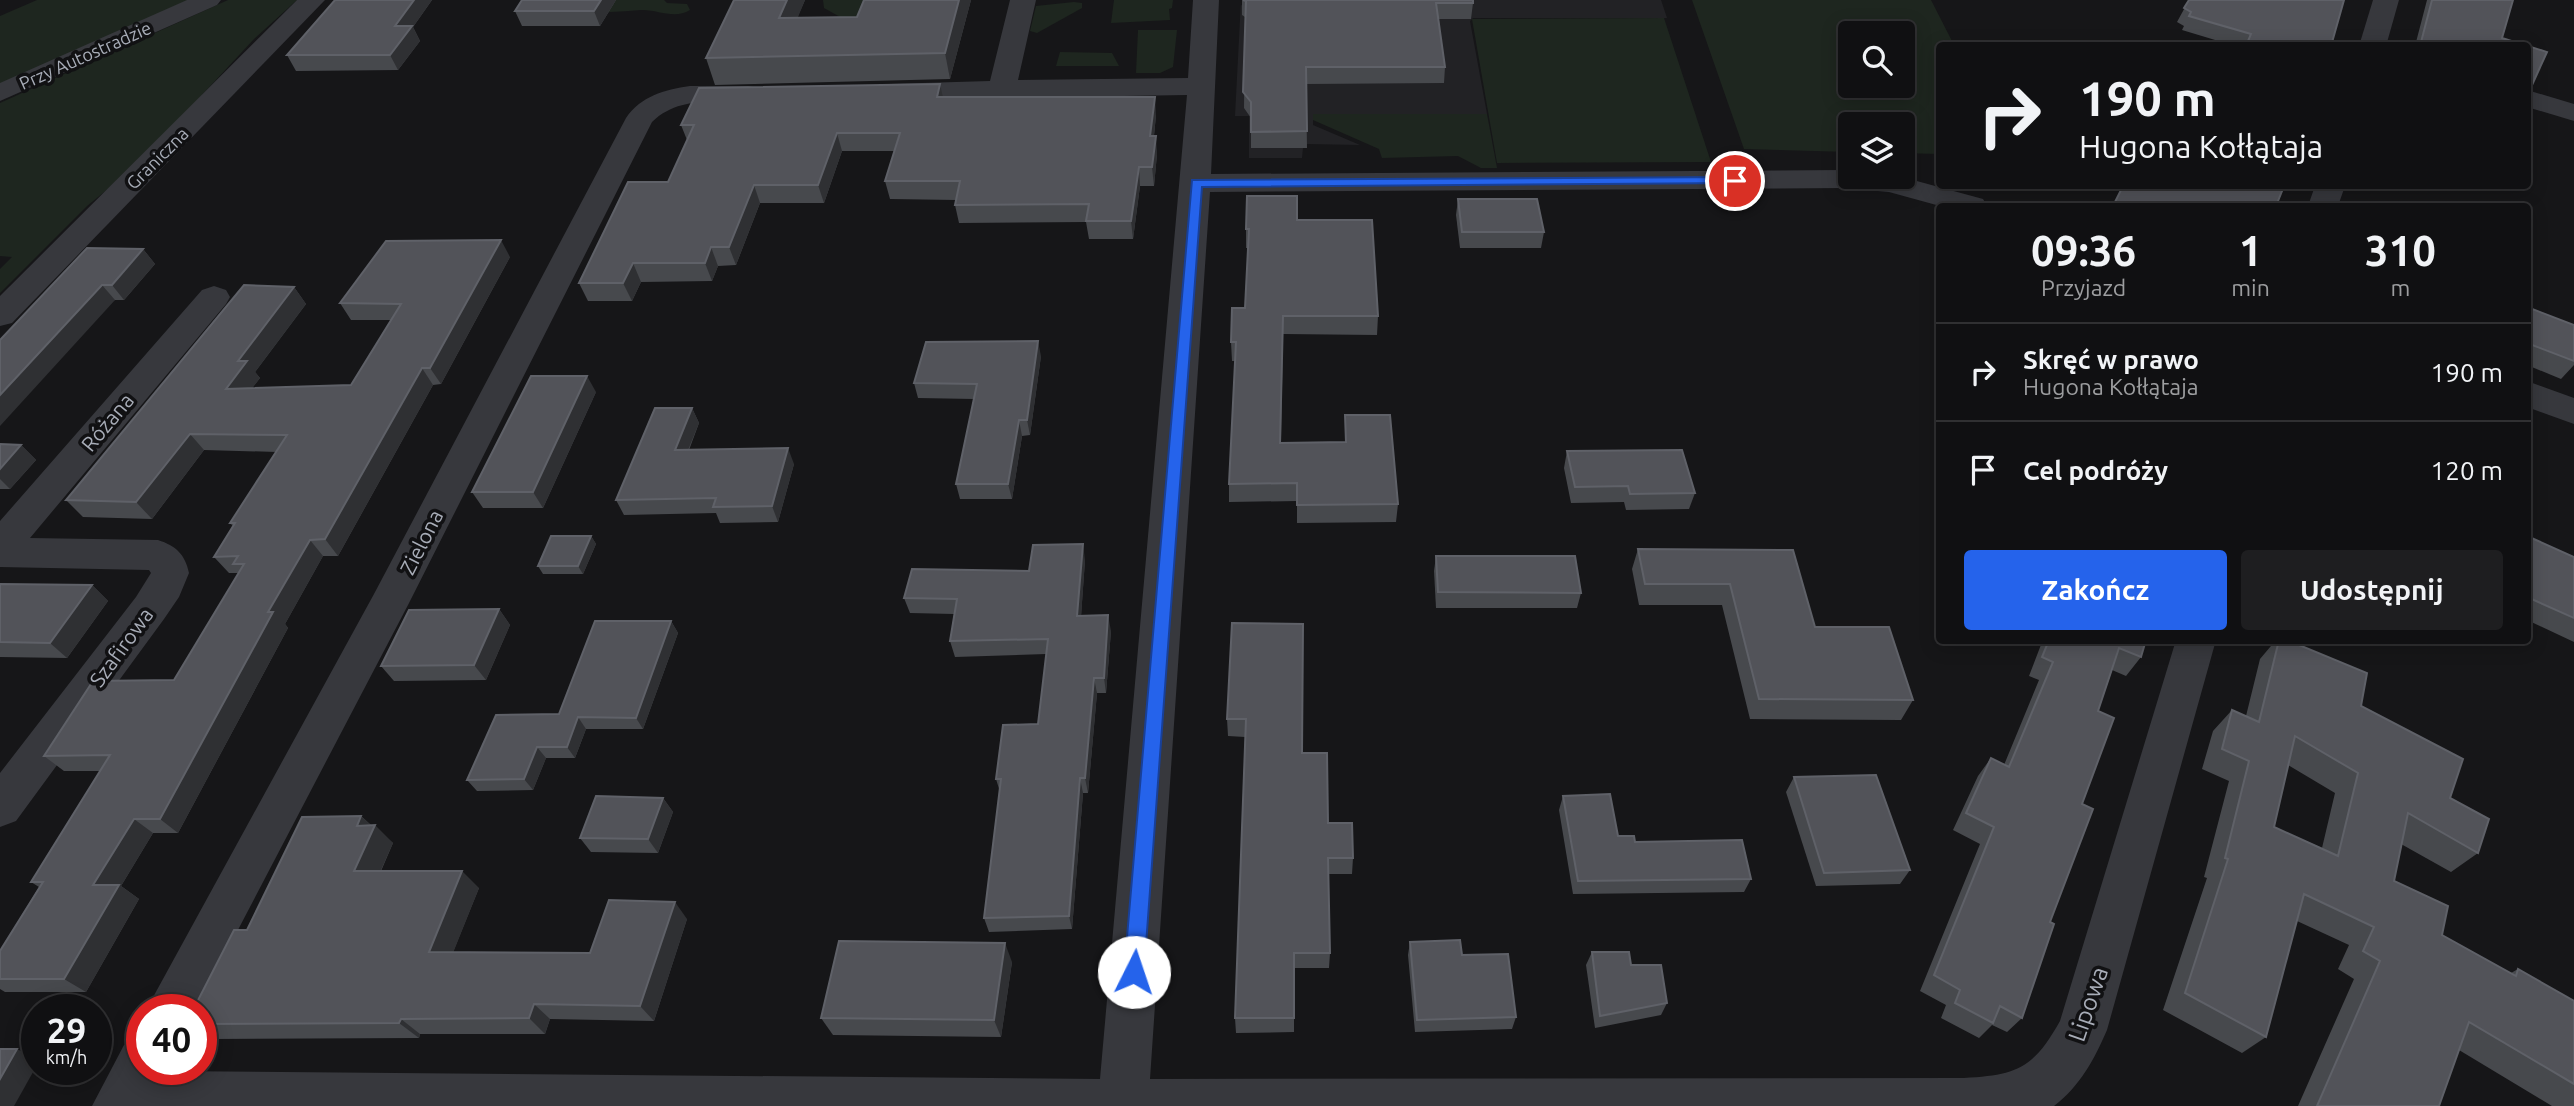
<!DOCTYPE html>
<html lang="pl">
<meta charset="utf-8">
<style>
:root{--surface:#101012;--page:#1e1e20;--text:#f1f3f6;--muted:#9c9d9f;--line:#303032;--accent:#2563eb}
body{margin:0;font-family:Ubuntu,sans-serif;background:var(--page);color:var(--text);height:100vh;display:flex;flex-direction:column;font-size:26px;white-space:nowrap}
*{box-sizing:border-box;margin:0}
p{font-size:23px;color:var(--muted)}
.icon{flex:none;width:38px;height:38px;fill:none;stroke:currentColor;stroke-width:2;stroke-linecap:round;stroke-linejoin:round}
.map{position:relative;flex:1;overflow:hidden}
.sheet{position:absolute;left:1936px;top:203px;width:595px;height:441px;display:flex;flex-direction:column;background:var(--surface);border-radius:7px;box-shadow:0 4px 18px #0003,0 0 0 2px var(--line)}
.sheet>*{flex:none}
.banner{position:absolute;left:1936px;top:42px;width:595px;height:147px;border-radius:7px;box-shadow:0 4px 18px #0003,0 0 0 2px var(--line);background:#101012;color:var(--text);overflow:hidden}
.controls{position:absolute;left:1838px;top:21px;display:grid;gap:14px}
.controls a{display:grid;place-items:center;width:77px;height:77px;border-radius:7px;background:var(--surface);box-shadow:0 4px 18px #0003,0 0 0 2px var(--line);font-size:35px}
.speed{position:absolute;left:21px;top:994px;display:flex;gap:14px;font-size:35px;font-weight:700;text-align:center}
.speed>*{display:grid;place-content:center;width:91px;height:91px;border-radius:50%;background:var(--surface);box-shadow:0 4px 18px #0003,0 0 0 2px var(--line);line-height:1}
.speed small{font-size:18px;font-weight:400}
.speed .limit{border:10px solid #d22;background:#fff;color:#111}
.pin{position:absolute;display:grid;place-items:center;width:60px;height:60px;color:#fff;margin:-30px;border:4px solid #fff;border-radius:50%;box-shadow:0 2px 7px #0007}
.me{position:absolute;width:77px;margin:-38px;rotate:4deg;stroke-linejoin:round;filter:drop-shadow(0 0 5px #0008)}
.turn{display:flex;align-items:center;gap:24px;height:147px;padding:0 28px;font-size:32px}
.turn .icon{width:91px;height:91px;stroke-width:2.5}
.turn b{display:block;font-size:49px;line-height:60px}
.eta{display:flex;justify-content:space-evenly;align-items:center;height:119px;text-align:center}
.eta b{font-size:42px;font-weight:700;line-height:49px}
.button{display:flex;gap:14px;margin-top:auto;padding:14px 28px}
.button a{flex:1;height:80px;border-radius:7px;background:var(--accent);color:#fff;font-size:28px;font-weight:700;line-height:80px;text-align:center}
.button a+a{background:var(--page);color:var(--text)}
ul{padding:0;list-style:none}
li{display:flex;align-items:center;gap:21px;height:98px;padding:0 28px;border-top:2px solid var(--line)}
li div{flex:1}
li b{display:block;font-size:26px}
li em{font-style:normal}
.map>svg:first-child{display:block}
</style>
<div class="map">
<svg width="2574" height="1106" viewBox="0 0 2574 1106">
<rect width="100%" height="100%" fill="#161618"/>
<path fill="#222225" d="M1241,0V5L1246,7L1245,40L1468,0H1661L1667,18H1473L1470,21L1487,114L1313,115V125L1360,145L1307,144L1251,148H1303L1302,158H1249V116H1235Z"/>
<g fill="#1e261f" fill-rule="evenodd">
<path d="M37,0H192L0,85V16Z"/>
<path d="M228,0H297L254,39L135,167L87,206L0,293V269L12,257L0,256V103Z"/>
<path d="M522,0H664L667,3L687,4L690,10C674,20 657,9 641,10C599,14 556,12 513,12Z"/>
<path d="M823,0H866L859,21L842,18L824,8Z"/>
<path d="M1114,0H1173L1172,8L1169,9L1170,20L1111,23Z"/>
<path d="M1692,0H1931L1954,45L1939,46V154L1902,153V124H1850V152L1744,149ZM1850,33H1902V86H1850Z"/>
<path d="M1074,2L1082,3V8L1037,33L1030,31L1036,6Z"/>
<path d="M1664,18L1711,162L1497,163L1472,19Z"/>
<path d="M1138,30H1177L1173,67L1160,73H1136Z"/>
<path d="M1060,52L1112,53L1119,66H1056Z"/>
<path d="M1313,114H1487L1497,168H1481L1458,156L1382,158L1379,149L1313,120Z"/>
</g>
<g fill="none" stroke-linecap="round" stroke-linejoin="round">
<g fill="#37383d" fill-rule="evenodd">
<path d="M187,0H221L217,5L0,101V83Z"/>
<path d="M297,0H325L12,323L0,326V296Z"/>
<path d="M1010,0H1036L1018,80L1188,78L1193,0H1219L1211,174L1844,170L1850,171V177H1902L1983,199L1987,206H1940L1889,192L1844,188L1210,192L1150,1079L1964,1078C2017,1075 2033,1069 2060,1021L2176,640H2216L2107,1030C2094,1060 2080,1086 2054,1106H92L124,1045L142,1038V1069L164,1071L1100,1079L1187,95L888,100L878,98L874,92L878,86L888,84L990,81Z"/>
<path d="M2373,0H2399L2386,46H2359Z"/>
<path d="M690,86H748L758,88L762,94L758,100L748,102C715,102 678,96 652,122L408,605L196,1010H146L374,594L626,118C641,96 664,90 690,86Z"/>
<path d="M2527,90L2574,104V121L2527,107Z"/>
<path d="M2315,186H2345L2338,206H2308Z"/>
<path d="M214,286L226,290L230,297L226,304L30,538L158,540C176,546 185,554 189,573L179,597L164,619L16,821L0,827V773L136,597L151,573L149,570L0,567V521L202,290Z"/>
<path d="M2527,381L2574,398V424L2527,407Z"/>
</g>
</g>
<g fill="#47494d" fill-rule="evenodd">
<path d="M335,0H432L413,27L420,41L398,70L296,71L287,55Z"/>
<path d="M522,0H616L600,26H522L515,11Z"/>
<path d="M734,0H805L797,18L857,17L864,0H971L950,79L715,85L706,58Z"/>
<path d="M1242,0H1473V3L1471,19H1438L1445,67L1444,83L1306,84L1307,148H1251V118L1244,108L1245,17L1242,15Z"/>
<path d="M2189,0L2331,46H2235L2182,30L2184,26L2177,22Z"/>
<path d="M2427,0H2513L2502,38L2527,46H2415Z"/>
<path d="M943,97L1156,115L1154,136L1157,154L1154,186H1140L1133,239H1089L1086,222L959,223L955,205L956,200L890,199L885,181L894,151H842L824,203H760L736,265L718,266L712,281L641,282L632,301H588L579,283L668,182L687,140L681,125Z"/>
<path d="M1458,199L1544,232L1541,248H1460L1456,215Z"/>
<path d="M1297,220L1378,316L1377,335L1283,334L1281,443L1345,442V415L1398,504L1396,522L1297,523V501L1229,502V484L1235,361H1232L1231,342L1245,308L1248,248H1246V229Z"/>
<path d="M143,249L155,264L124,300H115L0,340Z"/>
<path d="M510,257L441,384L433,385L338,556H323L285,624L288,628L178,833H153L121,886L139,899L86,992H5L0,989V951L39,887L31,882L101,771H64L44,756L174,680L239,573H229L214,557L233,526L230,523L277,452L204,450L152,519L83,517L66,500L294,287L306,304L255,372L260,378L252,388L351,385L391,320H351L340,303Z"/>
<path d="M2527,307L2574,325V365L2561,379L2527,365Z"/>
<path d="M1041,356L1030,435L1022,436L1012,499H960L956,484L974,399L918,398L914,383Z"/>
<path d="M596,392L543,508H483L472,492Z"/>
<path d="M692,408L699,423L689,450L794,464L778,522L720,523L716,513L624,515L616,500Z"/>
<path d="M0,444L21,445L36,460L10,489H0Z"/>
<path d="M1567,451L1695,493L1689,509L1626,510L1624,502L1571,503L1564,468Z"/>
<path d="M591,536L596,544L583,574H543L538,566Z"/>
<path d="M2527,536L2574,557V642L2527,620Z"/>
<path d="M1638,549L1793,550L1815,627L1913,700L1901,720L1750,719L1722,605H1639L1632,569Z"/>
<path d="M1436,556L1581,593L1577,608H1436L1434,571Z"/>
<path d="M1085,560L1081,616L1111,631L1106,693H1097L1088,793H1083L1072,929L989,932L984,918L1000,792L996,779L1038,724L1046,654L955,657L950,641L954,614L910,613L904,598Z"/>
<path d="M0,584L92,585L108,601L67,658L0,657Z"/>
<path d="M499,609L510,625L486,680L394,681L381,666Z"/>
<path d="M671,621L678,633L643,729H586L575,758H546L533,790L477,791L467,780L559,714Z"/>
<path d="M1232,623L1302,753L1328,823L1353,858L1352,874H1328L1330,953L1329,968H1294V1032L1236,1033L1235,1018L1245,737L1228,736L1227,719Z"/>
<path d="M2039,640H2146L2141,657L2126,676L2112,670L2098,711L2082,804L2022,1018L2007,1032L1992,1025L1979,1038L1941,1018L1946,1005L1920,991L1980,844L1953,830L1978,776L1991,758L2004,765L2039,680L2029,676L2042,642Z"/>
<path d="M2276,640H2287L2361,706L2450,798L2478,853L2451,872L2401,844L2394,881L2442,935L2511,973L2518,969L2574,1001V1106H2552L2459,1050L2439,1106H2298L2354,979L2338,969L2349,945L2297,921L2266,1037L2242,1053L2163,1010L2207,878L2204,877L2229,781L2202,769L2213,731L2232,710L2246,716L2260,659ZM2288,765L2335,793L2322,848L2274,827Z"/>
<path d="M1794,777L1910,870L1900,884L1816,886L1786,792Z"/>
<path d="M1563,796L1618,836L1751,879L1744,892L1573,894L1559,810Z"/>
<path d="M663,798L673,812L658,853L591,852L580,838Z"/>
<path d="M361,816L371,825L393,843L381,871L479,888L453,952L590,953L687,919L654,1021L550,1019L545,1034H420L419,1038L210,1039L201,1033V1010L247,930Z"/>
<path d="M1410,942L1462,955L1516,1017L1512,1029L1415,1032L1408,955Z"/>
<path d="M1592,952L1631,965L1667,1003L1661,1015L1595,1028L1586,965Z"/>
<path d="M1012,962L1001,1037L833,1035L821,1018Z"/>
</g>
<g fill="#2f3033">
<path d="M414,0H432L413,27L420,41L398,70L390,55L395,26Z"/>
<path d="M601,0H616L600,26L594,11Z"/>
<path d="M787,0H805L787,44L779,18Z"/>
<path d="M959,0H971L950,79L945,53Z"/>
<path d="M940,84L944,102L937,97Z"/>
<path d="M1155,97L1156,115L1152,154L1150,136Z"/>
<path d="M837,133L842,151L824,203L818,185Z"/>
<path d="M1156,136L1157,154L1154,186L1152,167Z"/>
<path d="M1139,167L1140,186L1133,239L1131,221Z"/>
<path d="M754,185L760,203L736,265L729,247Z"/>
<path d="M501,240L510,257L441,384L430,368Z"/>
<path d="M711,247L718,266L712,281L705,263Z"/>
<path d="M143,249L155,264L124,300L112,285Z"/>
<path d="M633,263L641,282L632,301L623,283Z"/>
<path d="M102,285L115,300L0,426V395Z"/>
<path d="M294,287L306,304L255,372L260,378L239,406L226,389L238,361Z"/>
<path d="M1038,341L1041,356L1030,435L1027,420Z"/>
<path d="M422,368L433,385L338,556L325,539Z"/>
<path d="M587,376L596,392L543,508L533,492Z"/>
<path d="M692,408L699,423L682,465L675,450Z"/>
<path d="M1019,420L1022,436L1012,499L1008,484Z"/>
<path d="M190,434L204,450L152,519L136,502Z"/>
<path d="M21,445L36,460L10,489L0,479V469Z"/>
<path d="M788,448L794,464L778,522L772,506Z"/>
<path d="M591,536L596,544L583,574L578,566Z"/>
<path d="M310,540L323,556L285,624L288,628L178,833L160,819L268,612Z"/>
<path d="M1083,544L1085,560L1080,632L1077,616Z"/>
<path d="M92,585L108,601L67,658L50,643Z"/>
<path d="M499,609L510,625L486,680L474,665Z"/>
<path d="M1108,615L1111,631L1106,693L1104,678Z"/>
<path d="M671,621L678,633L643,729L636,718Z"/>
<path d="M1094,678L1097,693L1088,793L1085,778Z"/>
<path d="M578,717L586,729L575,758L567,747Z"/>
<path d="M537,747L546,758L533,790L524,779Z"/>
<path d="M1080,778L1083,793L1072,929L1069,916Z"/>
<path d="M663,798L673,812L658,853L648,839Z"/>
<path d="M361,816L374,828L375,825L393,843L373,888L354,871L357,826Z"/>
<path d="M134,819L153,833L121,886L139,899L86,992L64,979L93,885Z"/>
<path d="M462,871L479,888L447,968L429,952Z"/>
<path d="M675,902L687,919L654,1021L640,1006Z"/>
<path d="M1005,943L1012,962L1001,1037L994,1020Z"/>
<path d="M534,1004L550,1019L545,1034L529,1018Z"/>
<path d="M401,1019L420,1034L419,1038L399,1023Z"/>
<path d="M17,1049L37,1059V1065L14,1106H0V1079Z"/>
</g>
<g fill="#525359" stroke="#5f6168" stroke-width="2" fill-rule="evenodd">
<path d="M335,0H414L395,26H412L390,55H287Z"/>
<path d="M522,0H601L594,11H515Z"/>
<path d="M734,0H787L779,18L857,17L864,0H959L945,53L706,58Z"/>
<path d="M1243,0H1473V3H1436L1445,67H1306L1307,131L1251,132V102L1243,92L1246,1Z"/>
<path d="M2189,0H2344L2331,46H2246L2251,34L2189,16L2191,12L2184,8Z"/>
<path d="M2432,0H2513L2502,38L2547,52L2527,96V46H2420Z"/>
<path d="M940,84L937,97H1155L1150,136H1156L1152,167H1139L1131,221H1086L1089,204L955,205L960,181H885L900,133H837L818,185H754L729,247H711L705,263H633L623,283H579L628,182H668L694,125H681L699,88Z"/>
<path d="M2123,186H2284L2276,206H2113Z"/>
<path d="M1247,196H1297V220H1372L1378,316H1283L1280,443L1346,442L1345,415H1390L1398,504L1297,505V483L1229,484L1236,342H1231L1232,308H1245L1249,229H1246Z"/>
<path d="M1458,199H1537L1544,232H1462Z"/>
<path d="M501,240L430,368H422L325,539L310,540L268,612H273L160,819H134L93,885H119L64,979H0V951L43,882H31L110,755L44,756L93,681L174,680L244,564H233L238,556L214,557L235,523H230L287,435L190,434L136,502L66,500L244,285L294,287L238,361H247L226,389L351,385L401,304L340,303L386,241Z"/>
<path d="M87,248L143,249L112,285H102L0,395V340Z"/>
<path d="M2527,307L2574,325V361L2527,343Z"/>
<path d="M1038,341L1027,420H1019L1008,484H956L977,384L914,383L926,342Z"/>
<path d="M531,376H587L533,492H472Z"/>
<path d="M655,408H692L675,450L788,448L772,506L713,507L716,498L616,500Z"/>
<path d="M0,444L21,445L0,469Z"/>
<path d="M1682,450L1695,493L1630,494L1628,486L1575,487L1567,451Z"/>
<path d="M551,536H591L578,566H538Z"/>
<path d="M2527,536L2574,557V618L2527,597Z"/>
<path d="M1083,544L1077,616L1108,615L1104,678H1094L1085,778H1080L1069,916L984,918L1001,779H996L1003,725L1038,724L1048,639L950,641L957,599L904,598L912,569L1029,571L1033,545Z"/>
<path d="M1638,549L1793,550L1815,627H1889L1913,700L1759,699L1730,584H1645Z"/>
<path d="M1436,556H1575L1581,593L1438,592Z"/>
<path d="M0,584L92,585L50,643L0,642Z"/>
<path d="M499,609L474,665L381,666L409,610Z"/>
<path d="M595,621H671L636,718L578,717L567,747H537L524,779L467,780L496,715L559,714Z"/>
<path d="M1232,623L1303,624L1302,753H1327L1328,823H1352L1353,858H1328L1330,953H1294V1018H1235L1246,719H1227Z"/>
<path d="M2049,640H2146L2141,657L2119,648L2098,711L2114,718L2082,804L2093,809L2050,922L2054,924L2022,1018L2000,1006L1993,1023L1955,1003L1960,990L1934,975L1994,827L1966,813L1991,758L2009,767L2053,662L2042,657Z"/>
<path d="M2279,640H2287L2367,673L2361,706L2463,759L2450,798L2489,819L2478,853L2408,813L2394,881L2448,906L2442,935L2516,976L2518,969L2574,1001V1084L2469,1022L2439,1106H2317L2380,961L2363,951L2374,927L2304,894L2266,1037L2185,993L2228,859L2225,858L2249,761L2222,749L2232,710L2259,722ZM2295,736L2358,773L2338,856L2274,827Z"/>
<path d="M1876,775L1910,870L1824,873L1794,777Z"/>
<path d="M1610,794L1618,836H1634L1635,842L1742,840L1751,879L1578,881L1563,796Z"/>
<path d="M596,796L663,798L648,839L580,838Z"/>
<path d="M361,816L357,826L375,825L354,871H462L429,952L590,953L609,900L675,902L640,1006L534,1004L529,1018L401,1019L399,1023L201,1024V1010H193L234,930H247L302,817Z"/>
<path d="M1460,940L1462,955L1508,954L1516,1017L1417,1020L1410,942Z"/>
<path d="M839,941L1005,943L994,1020L821,1018Z"/>
<path d="M1592,952H1629L1631,965H1661L1667,1003L1600,1016Z"/>
<path d="M0,1049H17L0,1079Z"/>
</g>
<path fill="#2563eb" stroke="#184099" stroke-width="2" d="M1735,177L1741,181L1739,183L1202,187L1144,972L1141,979L1134,982L1127,979L1124,972L1192,180Z"/>
<g text-anchor="middle" dominant-baseline="central" stroke-width="7" stroke-linejoin="round" paint-order="stroke">
<g font-size="18" fill="#a8adb8" stroke="#111113">
<text transform="translate(85 55) rotate(-24)">Przy Autostradzie</text>
<text transform="translate(157 158) rotate(-45)">Graniczna</text>
</g>
<g font-size="21" fill="#a8adb8" stroke="#111113">
<text transform="translate(107 422) rotate(-50)">Różana</text>
<text transform="translate(421 542) rotate(-63)">Zielona</text>
<text transform="translate(121 647) rotate(-54)">Szafirowa</text>
</g>
<g font-size="24" fill="#a8adb8" stroke="#111113">
<text transform="translate(2088 1004) rotate(-71)">Lipowa</text>
</g>
</g>
</svg>
<div class="controls">
<a><svg class="icon" aria-label="search" viewBox="0 0 24 24"><circle cx="10" cy="10" r="6"/><path d="M15 15l6 6"/></svg></a>
<a><svg class="icon" aria-label="layers" viewBox="0 0 24 24"><path d="M12 4l9 5-9 5-9-5zM3 14l9 5 9-5"/></svg></a>
</div>
<div class="speed"><div>29<small>km/h</small></div><div class="limit">40</div></div>
<div class="pin" style="left:1735px;top:181px;background:#d93025"><svg class="icon" aria-label="arrive" viewBox="0 0 24 24"><path d="M6 21V4h12l-3 4 3 4H6"/></svg></div>
<svg class="me" style="left:1134px;top:972px" viewBox="-20 -20 40 40"><circle r="19" fill="#fff"/><path d="M0-13L10 11 0 6-10 11z" fill="#2563eb"/></svg>
<div class="banner">
<div class="turn"><svg class="icon" aria-label="right" viewBox="0 0 24 24"><path d="M7 20v-9h11M14 6l5 5-5 5"/></svg><div><b>190 m</b>Hugona Kołłątaja</div></div>
</div>
<section class="sheet">
<div class="eta">
<div><b>09:36</b><p>Przyjazd</p></div>
<div><b>1</b><p>min</p></div>
<div><b>310</b><p>m</p></div>
</div>
<ul>
<li><svg class="icon" aria-label="right" viewBox="0 0 24 24"><path d="M7 20v-9h11M14 6l5 5-5 5"/></svg><div><b>Skręć w prawo</b><p>Hugona Kołłątaja</p></div><em>190 m</em></li>
<li><svg class="icon" aria-label="arrive" viewBox="0 0 24 24"><path d="M6 21V4h12l-3 4 3 4H6"/></svg><div><b>Cel podróży</b></div><em>120 m</em></li>
</ul>
<div class="button"><a>Zakończ</a><a>Udostępnij</a></div>
</section>
</div>
